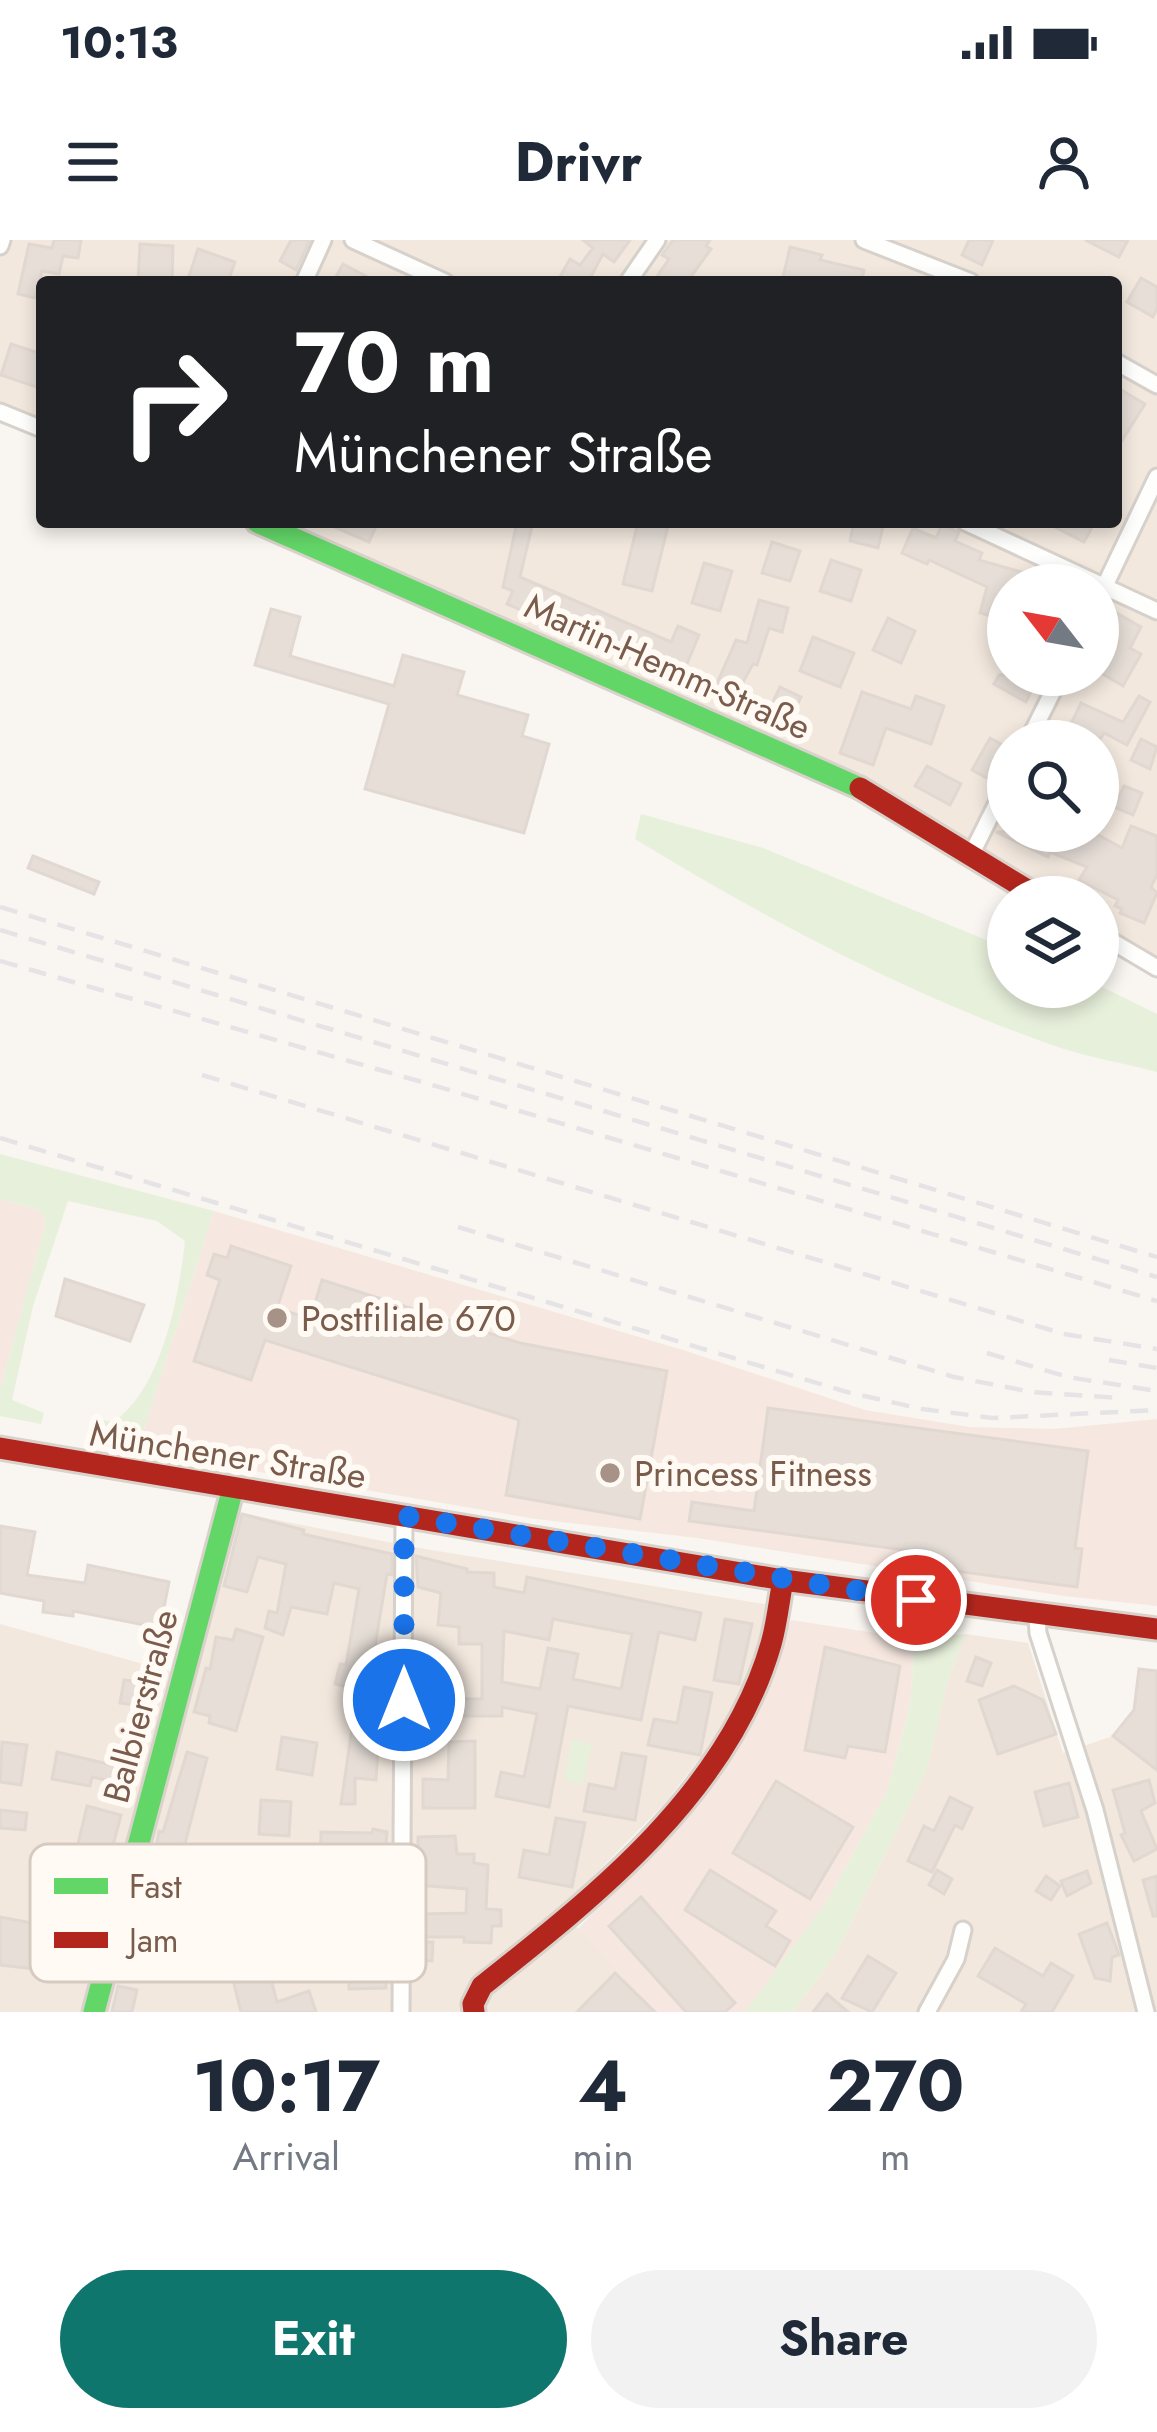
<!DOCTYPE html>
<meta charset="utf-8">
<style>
:root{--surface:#fff;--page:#f2f2f3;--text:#1f2937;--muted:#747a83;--accent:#0f766e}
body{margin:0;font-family:Jost,sans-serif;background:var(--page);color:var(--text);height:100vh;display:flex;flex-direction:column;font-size:45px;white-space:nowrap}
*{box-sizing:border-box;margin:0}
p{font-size:39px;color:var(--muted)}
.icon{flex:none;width:66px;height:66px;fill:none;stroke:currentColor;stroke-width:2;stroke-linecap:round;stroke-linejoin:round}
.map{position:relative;height:1772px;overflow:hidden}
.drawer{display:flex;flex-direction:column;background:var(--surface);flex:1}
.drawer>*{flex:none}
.hud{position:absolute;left:36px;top:36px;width:1086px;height:252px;border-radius:12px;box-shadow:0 6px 18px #0003;background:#202124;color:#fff;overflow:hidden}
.needle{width:78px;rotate:301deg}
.buttons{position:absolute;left:987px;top:324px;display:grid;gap:24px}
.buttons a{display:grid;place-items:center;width:132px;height:132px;border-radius:50%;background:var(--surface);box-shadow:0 6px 18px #0003;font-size:60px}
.pin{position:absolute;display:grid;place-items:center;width:102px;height:102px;color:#fff;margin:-51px;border:6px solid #fff;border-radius:50%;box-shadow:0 3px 12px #0007}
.me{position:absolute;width:132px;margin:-66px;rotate:0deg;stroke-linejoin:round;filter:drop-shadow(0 0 9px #0008)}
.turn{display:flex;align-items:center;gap:42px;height:252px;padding:0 60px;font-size:54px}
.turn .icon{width:156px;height:156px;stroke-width:2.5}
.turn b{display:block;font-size:84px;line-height:102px}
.eta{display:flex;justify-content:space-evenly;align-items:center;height:204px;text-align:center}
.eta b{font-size:72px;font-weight:700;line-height:84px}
.action{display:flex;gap:24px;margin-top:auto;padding:24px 60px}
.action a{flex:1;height:138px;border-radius:72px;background:var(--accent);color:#fff;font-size:48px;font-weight:700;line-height:138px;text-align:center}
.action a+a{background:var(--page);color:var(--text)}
.status{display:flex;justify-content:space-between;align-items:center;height:84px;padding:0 60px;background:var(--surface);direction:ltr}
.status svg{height:33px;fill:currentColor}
header{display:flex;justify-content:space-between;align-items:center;height:156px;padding:0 60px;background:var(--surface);font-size:54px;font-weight:700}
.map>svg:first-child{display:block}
</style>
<div class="status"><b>10:13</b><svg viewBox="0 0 49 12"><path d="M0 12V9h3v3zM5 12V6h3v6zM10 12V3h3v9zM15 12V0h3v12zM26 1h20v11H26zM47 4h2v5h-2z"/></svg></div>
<header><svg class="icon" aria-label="menu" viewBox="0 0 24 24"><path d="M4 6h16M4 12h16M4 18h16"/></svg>Drivr<svg class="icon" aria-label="person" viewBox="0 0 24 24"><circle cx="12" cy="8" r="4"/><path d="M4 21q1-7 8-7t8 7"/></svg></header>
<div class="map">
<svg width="1157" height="1772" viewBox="0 0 1157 1772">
<rect width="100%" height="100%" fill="#f9f5f0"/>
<g fill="#f2e8de" fill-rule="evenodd">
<path d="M0,0H1157V738L1098,704V657H1020L848,553L234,282H1116V42H42V199L0,180ZM1008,345H1098V435H1008ZM1008,501H1098V591H1008Z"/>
<path d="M231,1271L413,1307L770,1365L755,1425L713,1501L665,1563L560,1670L659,1772H0V1384L186,1436Z"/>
<path d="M965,1394L1028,1403L1063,1513L1113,1496L1157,1530V1772H793L837,1712L928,1526L947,1443Z"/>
</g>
<g fill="#f6e8e1">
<path d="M0,959L39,970L46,981L0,1150Z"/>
<path d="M214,971L683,1110L865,1170L969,1187L1054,1189L1157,1179V1366L1064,1356L697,1298L536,1279L137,1211Z"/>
<path d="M791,1380L915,1399L910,1466L887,1551L829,1658L755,1763L745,1772H659L578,1689L672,1589L722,1527L766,1451Z"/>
</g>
<g fill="#e7f0db">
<path d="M641,574L763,608L1008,709V747L1098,745L1157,774V832C1124,823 1090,818 1058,807C908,755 770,681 635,599Z"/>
<path d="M0,914L214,971L137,1211L92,1199L97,1179L113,1182C162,1150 179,1056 185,1001L157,981L68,961L33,1066L12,1160L44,1173L41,1184L0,1176V1150L46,981L39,970L0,959Z"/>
<path d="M965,1394L947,1443L928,1526L837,1712L793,1772H745L829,1658L887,1551L910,1466L915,1399Z"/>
<path d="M572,1500L592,1504L583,1544L564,1540Z"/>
</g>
<g fill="#e6ded7" stroke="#e2d8d2" stroke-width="3" fill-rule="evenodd">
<path d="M54,0H81L78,18L63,16L59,34L42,31L35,58L18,54L29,4L52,8Z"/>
<path d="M291,0H310L296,30L280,21Z"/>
<path d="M583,0H630L614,22L603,14L588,42H557L570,19L580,25L593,8Z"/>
<path d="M673,0H710L706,6L711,9L687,42H653L669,19L662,15Z"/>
<path d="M969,0H993L982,25L962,15Z"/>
<path d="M1085,0H1128L1119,17Z"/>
<path d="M140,4L173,6L172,42H138Z"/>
<path d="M790,7L822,15L820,20L864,30L861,42H782Z"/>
<path d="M198,9L235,22L228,42H187Z"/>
<path d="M343,24L377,42H333Z"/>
<path d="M1141,38L1157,47V69L1153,77L1127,62Z"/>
<path d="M11,104L42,114V149L1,135Z"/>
<path d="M1116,147L1145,164L1116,210Z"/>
<path d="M323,282H378L369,302Z"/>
<path d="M517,282H533L520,337L671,402L678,386L699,395L683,433L654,421L651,427L507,364L513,351L503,347Z"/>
<path d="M638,282H669L652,351L623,344Z"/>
<path d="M854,282H884L878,308L850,301Z"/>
<path d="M1045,282H1095L1084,302Z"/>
<path d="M942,285L959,292L955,301L982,313L979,320L1021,332L1047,345H1008V381L980,373L987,347L929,320L927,324L902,313L913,288L936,298Z"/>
<path d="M772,302L800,311L790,341L762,333Z"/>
<path d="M831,320L861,330L851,361L820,351Z"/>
<path d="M704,323L732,331L720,371L692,363Z"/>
<path d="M759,360L788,368L782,392L769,388L757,425L753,424L733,460L714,450L736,400L747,403Z"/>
<path d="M271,369L300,377L290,416L394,446L403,415L464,432L457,455L528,475L522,496L549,504L524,593L365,549L389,464L255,425Z"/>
<path d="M1115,372L1141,387L1130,408L1141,414L1123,446L1101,433L1118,402L1103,394Z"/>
<path d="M888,378L915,391L901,423L873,410Z"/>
<path d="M813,397L854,413L840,447L800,431Z"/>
<path d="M999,435H1026L1023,441L1033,447L1026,462L994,444Z"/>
<path d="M780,447L801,457L789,481L768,472Z"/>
<path d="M862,452L911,469L916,456L944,466L931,504L886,488L873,525L840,513Z"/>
<path d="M1139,456L1150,462L1127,505L1104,493L1099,501H1082L1066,494L1081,463L1123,482Z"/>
<path d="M990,498L1008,508V529L1000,532L994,542L972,530Z"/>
<path d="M1141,499L1157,507L1150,529L1131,520Z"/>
<path d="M927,526L961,544L950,565L915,546Z"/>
<path d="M1124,546L1142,553L1133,575L1114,567Z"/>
<path d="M1131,586L1157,596V635L1151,647L1157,653L1144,683L1120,673L1122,669L1115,666L1118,660L1079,640L1087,627L1050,612L1048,617L996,592L1091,591L1122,608Z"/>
<path d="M33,616L99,642L94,654L28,628Z"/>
<path d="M231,1006L291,1026L277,1068L310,1079L322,1040L520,1103L667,1131L640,1279L506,1255L519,1180L265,1100L251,1140L194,1121L220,1040L207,1035L214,1014L227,1018Z"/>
<path d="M65,1039L144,1065L130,1101L56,1076Z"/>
<path d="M768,1168L1088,1211L1075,1308L1082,1309L1077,1347L917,1326L919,1312L689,1281L692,1262L754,1271Z"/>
<path d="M242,1274L304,1290L303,1294L392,1314V1335L387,1334L371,1430L388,1434L380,1476L376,1540L355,1538V1564H341L356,1461L349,1459L351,1448L335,1444L340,1424L346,1425L359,1349L334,1343L327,1374L291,1367L283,1395L265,1388L269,1371L277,1373L286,1324L258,1317L247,1352L224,1346Z"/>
<path d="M0,1286L35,1292L27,1335L85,1343L88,1325L169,1342L160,1388L73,1371V1376L43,1372L44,1361L0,1353Z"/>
<path d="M416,1316L467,1329V1332L494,1333V1347L524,1353L527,1337L701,1373L695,1400L659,1392L641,1480L568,1466L549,1567L496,1556L501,1532L524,1537L537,1474L502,1467V1476H451V1459H482V1404H459V1387L438,1385L441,1353L418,1347ZM553,1379L632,1394L621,1449L573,1439L578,1414L548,1408L540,1449L502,1442L504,1391L549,1400Z"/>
<path d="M725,1379L752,1384L739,1444L714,1440Z"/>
<path d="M236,1389L263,1397L236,1491L209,1483L210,1476L194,1472L206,1428L210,1429L216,1397L233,1400Z"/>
<path d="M825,1407L900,1426L885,1512L848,1506L845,1518L805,1510Z"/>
<path d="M976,1417L991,1423L982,1446L967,1441Z"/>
<path d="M1139,1429L1157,1431V1530L1113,1496L1134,1470Z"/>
<path d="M124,1440L143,1442L140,1466L120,1463Z"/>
<path d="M1014,1446L1043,1460L1056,1494L998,1514L979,1460Z"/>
<path d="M684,1447L712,1453L700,1515L648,1505L654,1479L677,1483Z"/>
<path d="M282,1497L317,1503L312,1535L277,1529Z"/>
<path d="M475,1501V1568H423V1539L448,1540L449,1502Z"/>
<path d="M2,1502L27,1505L21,1545L0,1542Z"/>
<path d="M57,1512L133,1530L130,1545L92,1537L90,1546L52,1539Z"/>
<path d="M187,1512L207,1518L177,1635L184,1636L180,1659L165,1656L160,1684L189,1694L181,1718L167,1713L163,1731L136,1725L143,1695L135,1693L137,1669L140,1656L149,1658L159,1591L163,1592Z"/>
<path d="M622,1513L646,1517L635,1580L584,1571L589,1544L615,1549Z"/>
<path d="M1149,1540L1155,1563L1141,1571L1157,1609L1134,1621L1121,1595L1125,1593L1113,1550Z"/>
<path d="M776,1541L853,1587L810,1659L733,1613Z"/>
<path d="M1069,1543L1078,1577L1044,1586L1035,1552Z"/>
<path d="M950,1557L972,1568L962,1589L955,1585L932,1632L908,1621L924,1586L934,1591Z"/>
<path d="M261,1560L291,1562L289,1596L259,1594Z"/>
<path d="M87,1566L121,1575L111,1613L78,1604Z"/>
<path d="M0,1570L27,1573L25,1590L0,1588Z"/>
<path d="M556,1578L585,1583L572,1647L519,1637L524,1610L549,1615Z"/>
<path d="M373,1589L387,1592L383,1644L387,1663L358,1665V1701H381V1730H386V1748L349,1749V1711H327L326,1680H342L340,1646H303V1628H320L321,1592L372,1593Z"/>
<path d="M455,1596L457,1614H474V1623L488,1625L486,1669L501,1670V1686H492L491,1703L464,1702V1697H424V1674L466,1673L467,1649L418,1645V1597Z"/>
<path d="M710,1630L776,1671L766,1686L790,1701L775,1726L685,1670Z"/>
<path d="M937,1630L952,1639L944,1654L929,1645Z"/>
<path d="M1087,1631L1091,1643L1067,1656L1061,1641Z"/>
<path d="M1046,1636L1060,1646L1051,1660L1036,1651Z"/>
<path d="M1157,1636V1676H1153L1143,1640Z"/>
<path d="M641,1657L735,1763L725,1772H686L609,1686Z"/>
<path d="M0,1677L52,1687L44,1730L0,1725Z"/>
<path d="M1107,1683L1119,1715L1112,1717L1110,1741L1095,1738L1079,1694Z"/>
<path d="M418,1702H433L432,1721L418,1720Z"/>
<path d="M995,1708L1043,1736L1051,1723L1073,1736L1052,1772H1021L1026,1764L978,1736Z"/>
<path d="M868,1716L896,1733L872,1772L842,1758Z"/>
<path d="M268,1727L277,1762L309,1751L316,1772H241L232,1736Z"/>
<path d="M615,1733L655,1772H577Z"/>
<path d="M118,1746L137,1750L132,1772H112Z"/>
<path d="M827,1754L848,1772H813Z"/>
</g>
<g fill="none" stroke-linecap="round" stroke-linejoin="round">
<defs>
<g id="street">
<path d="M353,0L445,42"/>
<path d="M864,0L971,42"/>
<path d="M0,6L2,0"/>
<path d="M304,42L323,0"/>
<path d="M628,42L657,0"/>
<path d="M1116,122L1157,145"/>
<path d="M0,172L42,189"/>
<path d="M965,282L1157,371"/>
<path d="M1098,360L1157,237"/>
<path d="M1028,501L1061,435"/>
<path d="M971,615L1008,541"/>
<path d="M1098,693L1157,728"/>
<path d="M1037,1376L1038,1393L1095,1570L1146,1772"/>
<path d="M401,1772L404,1277"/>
<path d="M927,1772L956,1719L963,1690"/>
</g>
<g id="fast">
<path d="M257,282L860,548"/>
<path d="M94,1772L233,1248"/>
</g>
<g id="jam">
<path d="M860,548L1039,657"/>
<path d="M0,1208L783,1340L1157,1389"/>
<path d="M474,1772L473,1764L482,1746C597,1655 729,1551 771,1404C777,1383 779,1361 783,1340"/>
</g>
</defs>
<use href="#street" stroke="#d7d1cb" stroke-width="21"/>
<use href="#fast" stroke="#d9d2cb" stroke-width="27"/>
<use href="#jam" stroke="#d9d2cb" stroke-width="27"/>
<use href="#street" stroke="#fefefd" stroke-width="15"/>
<use href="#fast" stroke="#63d668" stroke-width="21"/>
<use href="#jam" stroke="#b3261e" stroke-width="21"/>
<g stroke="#e6e3e7" stroke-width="4.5" stroke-dasharray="18 12" stroke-linecap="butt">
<path d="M0,667L1157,1017"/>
<path d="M0,690L1157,1037"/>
<path d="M0,721L429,844L1157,1061"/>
<path d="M202,835L1064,1094L1157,1109"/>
<path d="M0,898L847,1152L922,1169L993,1178L1157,1170"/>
<path d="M458,987L954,1137L1032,1152L1118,1158"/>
<path d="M987,1113L1068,1137L1157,1151"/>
<path d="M1109,1120L1157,1128"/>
</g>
</g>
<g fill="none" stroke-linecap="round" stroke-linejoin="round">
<path stroke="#1a73e8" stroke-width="21" stroke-dasharray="0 37.8" d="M404,1460V1276L916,1360"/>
</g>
<g fill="#a69286" stroke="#fffaf3" stroke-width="4.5">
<circle cx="277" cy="1078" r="12"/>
<circle cx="610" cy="1233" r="12"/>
</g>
<g text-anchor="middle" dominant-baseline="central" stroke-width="12" stroke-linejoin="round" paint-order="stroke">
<g font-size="36" fill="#7a5c4d" stroke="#fffaf3">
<text transform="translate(668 426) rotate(24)">Martin-Hemm-Straße</text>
<text transform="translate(228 1214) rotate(9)">Münchener Straße</text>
<text transform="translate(140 1466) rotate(-75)">Balbierstraße</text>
</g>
<g font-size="36" fill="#7a5c4d" stroke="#fffaf3" text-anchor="start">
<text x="301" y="1078">Postfiliale 670</text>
<text x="634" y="1233">Princess Fitness</text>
</g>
</g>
<rect x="30" y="1604" width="396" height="138" rx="18" fill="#fffaf3" stroke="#d7cbc1" stroke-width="3"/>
<rect x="54" y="1638" width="54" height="16" fill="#63d668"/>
<rect x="54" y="1692" width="54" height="16" fill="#b3261e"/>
<g font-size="33" fill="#7a5c4d">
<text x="129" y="1658">Fast</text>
<text x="129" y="1712">Jam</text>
</g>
</svg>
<div class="buttons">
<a><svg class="needle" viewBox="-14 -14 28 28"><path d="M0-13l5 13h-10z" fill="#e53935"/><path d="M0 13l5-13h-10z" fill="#747a83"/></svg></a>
<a><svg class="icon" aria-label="search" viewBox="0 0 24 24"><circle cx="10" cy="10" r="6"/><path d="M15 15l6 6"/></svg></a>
<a><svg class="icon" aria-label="layers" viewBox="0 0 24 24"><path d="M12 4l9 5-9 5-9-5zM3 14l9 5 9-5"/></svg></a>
</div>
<div class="pin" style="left:916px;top:1360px;background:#d93025"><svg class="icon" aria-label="arrive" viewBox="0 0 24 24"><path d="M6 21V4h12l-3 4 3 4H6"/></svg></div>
<svg class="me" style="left:404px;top:1460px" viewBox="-20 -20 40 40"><circle r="17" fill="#1a73e8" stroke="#fff" stroke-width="3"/><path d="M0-11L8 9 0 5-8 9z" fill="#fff"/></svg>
<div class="hud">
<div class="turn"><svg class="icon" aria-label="right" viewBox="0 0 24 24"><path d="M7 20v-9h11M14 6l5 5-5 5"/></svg><div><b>70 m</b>Münchener Straße</div></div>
</div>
</div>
<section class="drawer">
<div class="eta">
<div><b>10:17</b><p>Arrival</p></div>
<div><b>4</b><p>min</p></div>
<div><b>270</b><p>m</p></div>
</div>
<div class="action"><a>Exit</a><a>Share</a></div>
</section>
